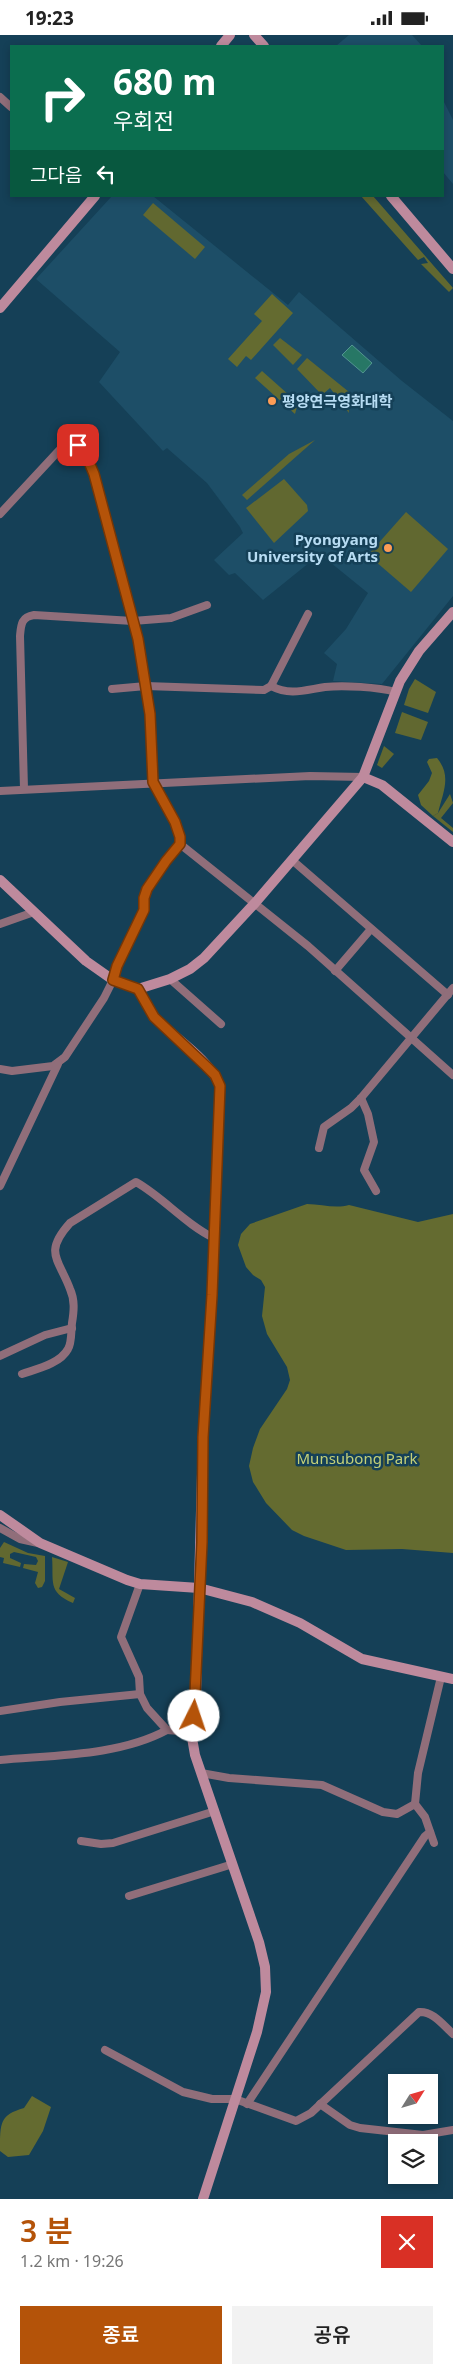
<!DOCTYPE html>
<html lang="ko">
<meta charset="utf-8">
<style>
:root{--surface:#fff;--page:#f2f2f2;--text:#222;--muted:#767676;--accent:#b45309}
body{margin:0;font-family:"Noto Sans","Noto Sans KR",sans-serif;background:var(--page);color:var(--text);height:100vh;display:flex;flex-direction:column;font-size:19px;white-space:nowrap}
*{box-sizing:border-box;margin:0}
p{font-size:16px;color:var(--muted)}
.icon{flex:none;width:28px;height:28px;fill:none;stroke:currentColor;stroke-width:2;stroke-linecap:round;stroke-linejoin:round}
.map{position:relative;height:2164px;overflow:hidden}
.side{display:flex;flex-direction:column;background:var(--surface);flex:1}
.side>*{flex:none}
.hud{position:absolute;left:10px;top:10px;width:434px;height:152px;border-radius:0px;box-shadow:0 2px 8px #0003;background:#0b6e4f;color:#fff;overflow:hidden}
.needle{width:32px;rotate:53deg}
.tools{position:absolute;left:388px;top:2039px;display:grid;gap:10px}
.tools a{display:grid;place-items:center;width:50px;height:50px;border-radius:0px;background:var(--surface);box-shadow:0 2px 8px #0003;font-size:25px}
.pin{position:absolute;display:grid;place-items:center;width:42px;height:42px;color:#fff;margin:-21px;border-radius:10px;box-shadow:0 2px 8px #0006}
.me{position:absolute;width:55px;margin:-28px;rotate:4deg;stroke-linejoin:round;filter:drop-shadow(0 0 4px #0008)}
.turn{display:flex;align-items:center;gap:18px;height:105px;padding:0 20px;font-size:22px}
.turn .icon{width:65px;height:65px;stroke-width:2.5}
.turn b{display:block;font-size:35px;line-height:42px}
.then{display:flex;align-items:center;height:48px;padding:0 20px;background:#0003;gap:10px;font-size:19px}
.round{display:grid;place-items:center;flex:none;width:52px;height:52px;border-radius:0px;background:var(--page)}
.head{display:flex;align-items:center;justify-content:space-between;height:85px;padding:0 20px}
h1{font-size:30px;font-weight:600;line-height:38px;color:var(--accent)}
.cta{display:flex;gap:10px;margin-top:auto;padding:10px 20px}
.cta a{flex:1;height:58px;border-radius:0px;background:var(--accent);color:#fff;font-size:20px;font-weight:600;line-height:58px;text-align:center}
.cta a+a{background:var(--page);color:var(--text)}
.status{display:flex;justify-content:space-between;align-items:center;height:35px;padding:0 25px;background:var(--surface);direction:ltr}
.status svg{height:14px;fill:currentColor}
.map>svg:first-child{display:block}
</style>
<div class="status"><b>19:23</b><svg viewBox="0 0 49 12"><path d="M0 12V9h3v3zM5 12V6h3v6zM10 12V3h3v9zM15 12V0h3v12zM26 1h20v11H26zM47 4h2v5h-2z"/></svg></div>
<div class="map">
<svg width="453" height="2164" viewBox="0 0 453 2164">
<rect width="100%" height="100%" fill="#154057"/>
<g fill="#1d4e67">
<path d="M349,0H412L422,11H336Z"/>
<path d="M443,65L453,85V149L443,137Z"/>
<path d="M112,161H153L288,270L299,257L402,346L453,386V561L382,649L333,646L337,629L324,618L346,594L368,558L320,519L263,565L235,538L229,540L214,525L243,498L240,492L207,448L167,413L163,416L99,347L120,317L36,244Z"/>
</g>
<g fill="#616830">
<path d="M361,161H373L453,253L449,257L421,229L428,228L424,222L418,225Z"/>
<path d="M153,168L205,212L195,224L143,180Z"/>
<path d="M280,303L302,320L293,330L273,310Z"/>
<path d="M307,323L354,361L348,367L349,378L330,353L322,360L297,334Z"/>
<path d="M315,405L247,465L242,460L289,419Z"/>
<path d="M284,444L307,470L308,476L274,508L246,473Z"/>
<path d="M406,477L448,514L411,557L368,520Z"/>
<path d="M415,644L436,657L428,678L404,670L409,654Z"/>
<path d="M402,677L428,687L421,705L395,698Z"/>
<path d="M384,711L394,719L382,733L377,730Z"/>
<path d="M450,759L453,768L441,783L453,793V797L433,781L438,778Z"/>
<path d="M4,1507L28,1518L45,1521V1546L42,1552L38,1553L35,1548L38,1537L23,1533L24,1529L36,1530L38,1526L36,1522L14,1517L10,1519V1523L21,1528L20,1532L3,1528L4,1523L0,1522V1513Z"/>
<path d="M52,1522L68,1527L59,1554L75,1563L73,1568C47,1557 54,1546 52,1522Z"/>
</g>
<g fill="#646b30">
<path d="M272,259L293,278L251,325L246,321L237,332L228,324L262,286L254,279Z"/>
<path d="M262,336L298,368L295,379L255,343Z"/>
<path d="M437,723C452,741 443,757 438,778L433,781L421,770L418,760L429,746L432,738L427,727L429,724Z"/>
<path d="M307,1169C321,1169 335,1174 349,1170L418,1187L453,1179V1518L402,1514L346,1515L304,1501L292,1495L266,1468L253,1447L249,1431L253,1413L260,1394L287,1354L290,1345L287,1332L267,1299L262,1281L265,1252L261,1245L253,1240L246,1232L238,1210L241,1199L250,1189Z"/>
<path d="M32,2061L51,2072L43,2096L29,2120L8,2122L0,2116C0,2087 0,2080 24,2073Z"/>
</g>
<path fill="#277765" stroke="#529590" d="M352,310L372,328L363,338L342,320Z"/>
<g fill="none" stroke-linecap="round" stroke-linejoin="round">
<g stroke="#906e7a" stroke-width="8">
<path d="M0,62L11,72"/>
<path d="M0,479L65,409C82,405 89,426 94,439L138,604L150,679L153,747L175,787L180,802V809L165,826L147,854L143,863L145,875L117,931L113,945L104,963L65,1022L53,1031L12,1036L0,1034"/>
<path d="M271,651C290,661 305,655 325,652C344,650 377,652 396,657"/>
<path d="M112,654L146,651L264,655L271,651L308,579"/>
<path d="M24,754L20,601C21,590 21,582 34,580L133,586L171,583L207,570"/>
<path d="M0,756L310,741L363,742"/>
<path d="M180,809L308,911L453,1040"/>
<path d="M292,825L448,960"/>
<path d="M0,889L34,877"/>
<path d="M335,936L371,894"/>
<path d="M170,944L221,989"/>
<path d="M361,1063L368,1079L374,1107L364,1135L376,1156"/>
<path d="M319,1113L324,1092L351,1073L361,1063L453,953"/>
<path d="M0,1151L58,1029"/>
<path d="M0,1321L45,1300L72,1293"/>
<path d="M22,1339C36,1334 60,1329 68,1314C72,1308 71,1295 72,1288C74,1276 75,1265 70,1254C59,1224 43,1218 70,1188L136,1147C164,1163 185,1189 214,1203"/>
<path d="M0,1493L20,1504L38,1508"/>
<path d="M140,1549L121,1602L139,1642L140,1659L147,1673L167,1695L191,1697"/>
<path d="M0,1676L60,1667L140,1659"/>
<path d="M0,1725C54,1720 119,1721 167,1695"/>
<path d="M201,1738L229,1743L322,1750L383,1777L397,1779L415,1769"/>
<path d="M81,1806L101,1809L113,1808L215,1776"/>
<path d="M434,1808L425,1782L415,1769L418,1738L441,1642"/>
<path d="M129,1861L233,1829"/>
<path d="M105,2015L183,2057L212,2064H235L296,2086L311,2078L419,1977C433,1976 443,1990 453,1999"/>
<path d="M247,2069L425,1801L430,1797"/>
<path d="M320,2069L350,2090L360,2093L423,2100L453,2095"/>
</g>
<g stroke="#be8a9d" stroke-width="10">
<path d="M254,0L264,11"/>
<path d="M221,11L230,0"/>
<path d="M391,161L453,234"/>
<path d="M0,273L95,161"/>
<path d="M363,742L382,750L453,807"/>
<path d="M0,845L86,926L113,945L138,954L170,944L190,934L204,923L255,868L363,742L400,646L419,616L453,577"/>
<path d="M138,954C144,964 149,975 156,984C177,1005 208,1023 220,1051L212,1260L203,1402L196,1660L191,1697L195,1720L259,1907L265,1932L266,1957L257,1997L203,2164"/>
<path d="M0,1480L40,1508L127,1545L140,1549L199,1553L252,1567L300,1588L362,1624L453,1644"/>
</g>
</g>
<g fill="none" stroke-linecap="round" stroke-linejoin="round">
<defs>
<path id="route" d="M78,410L86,420L94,439L138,604L150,679L153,747L175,787L180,802V809L166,826L147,854L144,863V875L117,931L113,945L138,954L154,982L206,1031L215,1040L220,1051L212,1260L203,1402L202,1507L194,1681"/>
</defs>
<use href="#route" stroke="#753606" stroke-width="12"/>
<use href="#route" stroke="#b45309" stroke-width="9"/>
</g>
<g fill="#fd9c55" stroke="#154057" stroke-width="2">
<circle cx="272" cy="366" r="5"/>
<circle cx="388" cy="513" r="5"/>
</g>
<g text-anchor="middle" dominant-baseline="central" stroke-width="5" stroke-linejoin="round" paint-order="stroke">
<g font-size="15" font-weight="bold" fill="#b7dcf3" stroke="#154057" text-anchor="start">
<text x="282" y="366">평양연극영화대학</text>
<text x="378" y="504" text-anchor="end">Pyongyang<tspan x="378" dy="17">University of Arts</tspan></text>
</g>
<g font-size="15" fill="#c4d078" stroke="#154057">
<text x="357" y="1423">Munsubong Park</text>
</g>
</g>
</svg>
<div class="tools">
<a><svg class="needle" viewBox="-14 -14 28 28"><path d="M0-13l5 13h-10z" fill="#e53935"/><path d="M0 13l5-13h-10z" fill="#767676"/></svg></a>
<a><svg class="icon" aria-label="layers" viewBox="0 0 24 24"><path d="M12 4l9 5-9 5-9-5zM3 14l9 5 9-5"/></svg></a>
</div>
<div class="pin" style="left:78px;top:410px;background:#d93025"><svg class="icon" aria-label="arrive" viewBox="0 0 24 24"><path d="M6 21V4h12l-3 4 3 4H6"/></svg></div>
<svg class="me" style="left:194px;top:1681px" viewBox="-20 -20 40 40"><circle r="19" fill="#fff"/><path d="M0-13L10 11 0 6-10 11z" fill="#b45309"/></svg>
<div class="hud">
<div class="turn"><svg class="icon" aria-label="right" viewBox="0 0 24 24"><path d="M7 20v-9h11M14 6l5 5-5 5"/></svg><div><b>680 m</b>우회전</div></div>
<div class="then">그다음<svg class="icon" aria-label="left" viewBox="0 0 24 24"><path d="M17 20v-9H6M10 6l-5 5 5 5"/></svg></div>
</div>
</div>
<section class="side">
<div class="head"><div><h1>3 분</h1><p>1.2 km · 19:26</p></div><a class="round" style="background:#d93025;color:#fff"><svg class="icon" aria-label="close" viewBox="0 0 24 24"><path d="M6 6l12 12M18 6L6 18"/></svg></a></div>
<div class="cta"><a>종료</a><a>공유</a></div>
</section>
